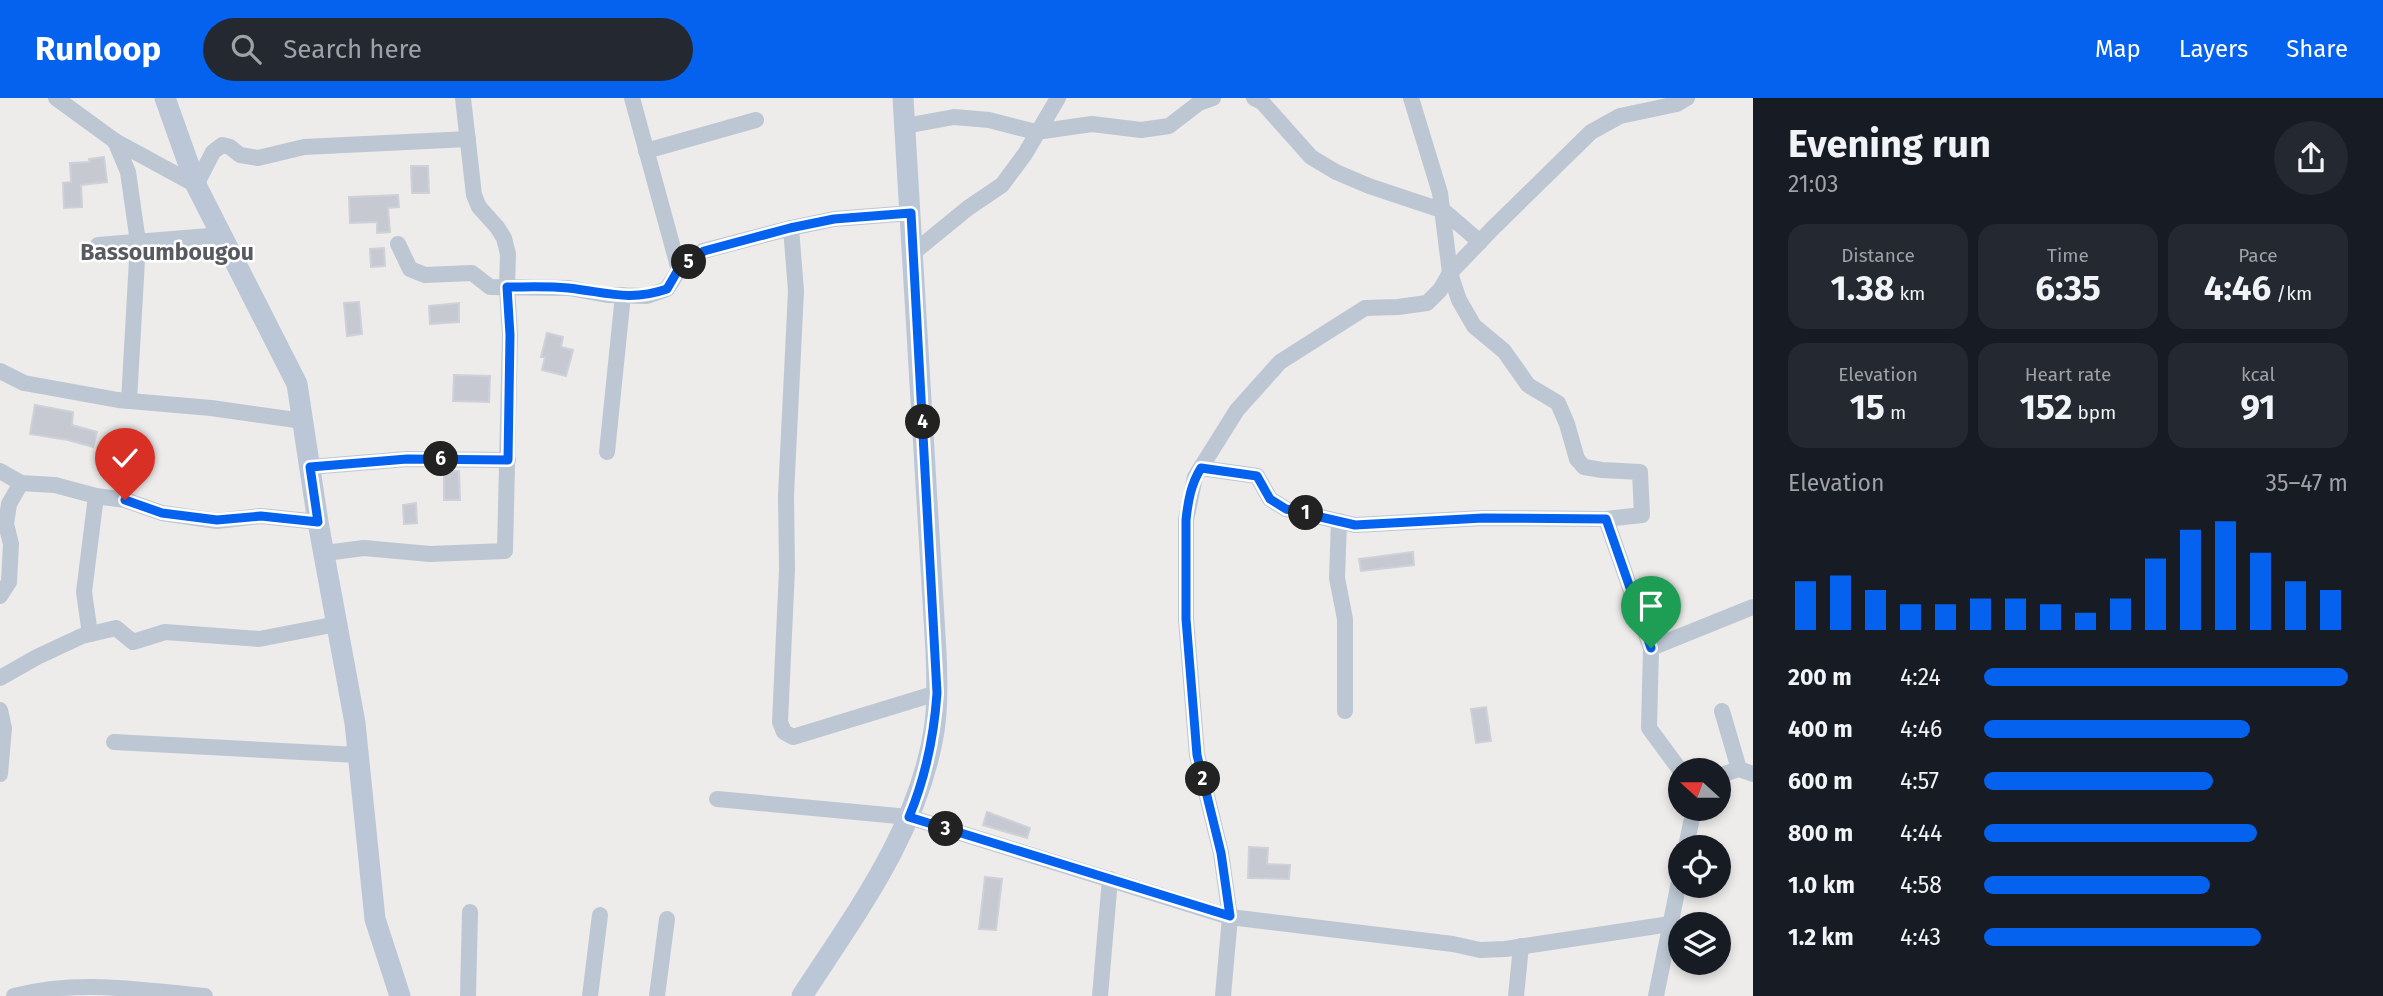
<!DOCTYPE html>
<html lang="en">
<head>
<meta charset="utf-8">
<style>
  :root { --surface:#171b24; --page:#242831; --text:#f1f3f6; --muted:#9ea1a6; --accent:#0562ee }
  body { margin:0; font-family:"Fira Sans",sans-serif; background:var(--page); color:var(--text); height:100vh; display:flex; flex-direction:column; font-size:26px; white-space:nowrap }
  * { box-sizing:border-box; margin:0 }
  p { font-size:23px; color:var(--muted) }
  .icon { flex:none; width:38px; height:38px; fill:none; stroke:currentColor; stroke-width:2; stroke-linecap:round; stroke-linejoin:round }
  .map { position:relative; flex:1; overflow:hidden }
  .drawer { display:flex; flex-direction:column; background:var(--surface); width:630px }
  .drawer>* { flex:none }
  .needle { width:46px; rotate:291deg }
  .controls { position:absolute; left:1668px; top:660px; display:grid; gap:14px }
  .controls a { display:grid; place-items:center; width:63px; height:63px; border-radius:50%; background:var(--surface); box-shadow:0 4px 10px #0003; font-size:35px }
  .pin { position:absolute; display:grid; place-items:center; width:60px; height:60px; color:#fff; margin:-72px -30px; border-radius:50% 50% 50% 0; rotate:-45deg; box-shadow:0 0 7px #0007 }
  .pin .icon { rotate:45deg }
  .km { position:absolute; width:35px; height:35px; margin:-18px; border-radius:50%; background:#222; color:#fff; font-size:19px; line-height:35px; text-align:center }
  .round { display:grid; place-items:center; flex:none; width:74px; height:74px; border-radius:37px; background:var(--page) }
  .summary { display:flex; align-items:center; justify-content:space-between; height:119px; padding:0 35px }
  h1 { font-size:38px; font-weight:700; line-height:52px }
  .stats { display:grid; grid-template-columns:repeat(3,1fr); gap:10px; height:119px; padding:7px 35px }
  .stats div { display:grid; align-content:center; border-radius:18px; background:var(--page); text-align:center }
  .stats b { font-size:35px; font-weight:700 }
  .stats small { font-size:19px; font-weight:400 }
  .stats p { font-size:19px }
  .chart { height:196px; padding:14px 35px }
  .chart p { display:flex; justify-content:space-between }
  .chart svg { width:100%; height:126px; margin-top:7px; stroke:var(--accent); stroke-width:6 }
  ul { padding:0 35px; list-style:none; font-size:23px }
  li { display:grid; grid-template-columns:112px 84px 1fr; align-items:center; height:52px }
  li i { height:18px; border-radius:9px; background:var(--accent) }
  header { display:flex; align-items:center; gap:42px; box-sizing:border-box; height:98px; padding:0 35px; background:var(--accent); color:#fff }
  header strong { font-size:33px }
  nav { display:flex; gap:38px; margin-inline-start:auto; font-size:24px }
  .search { width:490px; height:63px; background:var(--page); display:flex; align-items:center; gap:18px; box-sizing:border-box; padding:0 24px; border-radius:38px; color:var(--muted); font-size:26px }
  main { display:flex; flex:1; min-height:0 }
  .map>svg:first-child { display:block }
</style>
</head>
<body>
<header>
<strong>Runloop</strong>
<div class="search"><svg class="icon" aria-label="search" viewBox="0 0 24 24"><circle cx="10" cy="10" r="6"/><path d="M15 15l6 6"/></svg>Search here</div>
<nav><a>Map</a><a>Layers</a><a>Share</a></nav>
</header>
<main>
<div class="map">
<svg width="1753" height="898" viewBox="0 0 1753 898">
  <rect width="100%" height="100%" fill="#eeebeb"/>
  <!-- building -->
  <g fill="#c6c9d2" stroke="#ced1d8" stroke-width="2">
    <polygon points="104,59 107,84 81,87 82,109 64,110 63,85 71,84 70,65 90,64 89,61"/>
    <polygon points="411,68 428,68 429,95 412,95"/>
    <polygon points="398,97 399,109 388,110 390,134 377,135 377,124 350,125 349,99"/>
    <polygon points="384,150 385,168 371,169 370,151"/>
    <polygon points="359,204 362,236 347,238 344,205"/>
    <polygon points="459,205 459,224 430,226 429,208"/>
    <polygon points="547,235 563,239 561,249 573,252 566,278 542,272 545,259 541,259"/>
    <polygon points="454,277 490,278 489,304 453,303"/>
    <polygon points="35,307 73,314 72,327 97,334 93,349 68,342 30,336"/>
    <polygon points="444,373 459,373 460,402 444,402"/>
    <polygon points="416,405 417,425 404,426 403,407"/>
    <polygon points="1413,454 1414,467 1361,473 1359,461"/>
    <polygon points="1486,609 1491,643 1476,645 1471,611"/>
    <polygon points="987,714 1030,730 1027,740 983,727"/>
    <polygon points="1249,749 1268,750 1267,766 1290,767 1289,781 1248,780"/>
    <polygon points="985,779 1002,781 996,832 979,831"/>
  </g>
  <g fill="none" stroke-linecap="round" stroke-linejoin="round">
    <!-- street -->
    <g stroke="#bcc7d3" stroke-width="16">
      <polyline points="56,0 115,43 196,87 213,54 222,47 230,49 240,57 258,60 304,49 468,41"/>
      <polyline points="632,0 679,172"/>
      <polyline points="1254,0 1262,4 1311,59 1336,74 1369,88 1444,113 1480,144"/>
      <polyline points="905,28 954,19 989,22 1036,34 1092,26 1141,32 1169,28 1199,5 1213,0"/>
      <polyline points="115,43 128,74 138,144 129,303"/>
      <polyline points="646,53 756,22"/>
      <polyline points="791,130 796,193 786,397 787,471 780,624 784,634 793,639 937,595"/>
      <polyline points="398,146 410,171 425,177 472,175 490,189 569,190 607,197 647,198 667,191 679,172 703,153 791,130 834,121 911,115"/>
      <polyline points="98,147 222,137"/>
      <polyline points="913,155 968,110 1002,87 1025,56 1058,0"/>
      <polyline points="0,273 24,285 118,302 211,310 303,323"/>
      <polyline points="607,354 623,197"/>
      <polyline points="310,369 407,361 508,362"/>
      <polyline points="1201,370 1257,378 1270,401 1286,411 1355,427 1483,420 1606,421 1642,417 1640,374 1602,372 1584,369 1577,361 1567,326 1558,305 1528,287 1504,253 1474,228 1459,202 1450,175 1440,95 1411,0"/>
      <polyline points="0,373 21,385 55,387 96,398 125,402 162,415 217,423 261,418 318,424"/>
      <polyline points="1606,421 1651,550 1649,630 1680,672"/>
      <polyline points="1339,423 1337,480 1345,521 1345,613"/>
      <polyline points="325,455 364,450 430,456 505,453 510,237 507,189 508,156 504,140 497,129 479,109 474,97 463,0"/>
      <polyline points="0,498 9,484 11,446 6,426 9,406 21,385"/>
      <polyline points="90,536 84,494 96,398"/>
      <polyline points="1651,550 1753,509"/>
      <polyline points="0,580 37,559 82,538 116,530 133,544 165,534 259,541 337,526"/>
      <polyline points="0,612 4,630 0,676"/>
      <polyline points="1722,613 1739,671"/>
      <polyline points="114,644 358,657"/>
      <polyline points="1718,678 1739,671 1753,676"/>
      <polyline points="717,701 909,719 1230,819 1453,846 1480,852 1505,851 1670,826"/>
      <polyline points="1686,749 1694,710"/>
      <path d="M14,898c65,-17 125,-6 191,0"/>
      <polyline points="468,898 470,814"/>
      <polyline points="590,898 600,817"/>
      <polyline points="657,898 667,821"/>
      <polyline points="1100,898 1110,781"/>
      <polyline points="1223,898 1230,819 1221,755 1197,657 1186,521 1186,422 1195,379 1237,312 1280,264 1365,210 1398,209 1427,205 1440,192 1450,175 1492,131 1591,34 1620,18 1677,6 1687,0"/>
      <polyline points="1516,898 1521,848"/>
      <polyline points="1656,898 1680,779"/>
    </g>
    <!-- secondary -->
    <g stroke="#bbc7d7" stroke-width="21">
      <polyline points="165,0 196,87 297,286 318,424 355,625 375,821 400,898"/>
      <path d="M802,898c54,-83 116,-165 132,-265 4,-26 3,-53 2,-79l-33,-554"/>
    </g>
  </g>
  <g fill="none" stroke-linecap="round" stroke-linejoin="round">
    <!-- route casing -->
    <g stroke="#fff" stroke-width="14">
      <path id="route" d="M125,402l37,13 55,7 44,-4 57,6 -8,-55 97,-8 101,1 2,-125 -3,-48c20,0 41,-1 61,1 38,4 61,14 99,1l11,-19 26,-19 86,-23 44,-9 77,-6 26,480c-3,44 -11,83 -28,124l321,99 -9,-63 -24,-98 -11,-136v-99c2,-19 5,-36 15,-52l56,8 13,23 16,10 69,16 128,-7 123,1 45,129"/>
    </g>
    <!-- route -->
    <use href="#route" stroke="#0562ee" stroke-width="9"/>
  </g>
  <g text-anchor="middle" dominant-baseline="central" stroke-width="5" stroke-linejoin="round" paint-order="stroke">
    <!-- quarter labels -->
    <g font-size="23" font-weight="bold" fill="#575b61" stroke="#fff">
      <text x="167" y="154">Bassoumbougou</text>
    </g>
  </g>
</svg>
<div class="controls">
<a><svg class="needle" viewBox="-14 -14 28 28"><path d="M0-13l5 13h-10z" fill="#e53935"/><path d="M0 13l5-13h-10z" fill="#9ea1a6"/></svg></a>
<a><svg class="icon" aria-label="locate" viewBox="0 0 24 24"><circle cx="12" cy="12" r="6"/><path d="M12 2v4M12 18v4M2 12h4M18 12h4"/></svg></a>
<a><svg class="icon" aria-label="layers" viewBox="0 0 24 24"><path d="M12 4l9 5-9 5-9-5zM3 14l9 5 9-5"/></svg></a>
</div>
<div class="pin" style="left:1651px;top:550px;background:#1e9e55"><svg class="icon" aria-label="arrive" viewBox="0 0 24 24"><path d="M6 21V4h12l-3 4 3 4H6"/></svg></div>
<div class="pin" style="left:125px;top:402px;background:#d93025"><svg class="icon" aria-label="check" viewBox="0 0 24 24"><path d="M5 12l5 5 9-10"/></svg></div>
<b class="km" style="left:1306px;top:415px">1</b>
<b class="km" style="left:1203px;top:681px">2</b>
<b class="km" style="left:946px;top:731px">3</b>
<b class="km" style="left:923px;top:324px">4</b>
<b class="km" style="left:689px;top:164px">5</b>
<b class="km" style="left:441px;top:361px">6</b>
</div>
<section class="drawer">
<div class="summary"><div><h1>Evening run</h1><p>21:03</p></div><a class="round"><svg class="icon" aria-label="share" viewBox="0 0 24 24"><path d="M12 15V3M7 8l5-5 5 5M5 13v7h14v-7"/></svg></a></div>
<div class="stats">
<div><p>Distance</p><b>1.38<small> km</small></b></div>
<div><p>Time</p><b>6:35</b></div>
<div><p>Pace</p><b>4:46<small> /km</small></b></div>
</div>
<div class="stats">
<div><p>Elevation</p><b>15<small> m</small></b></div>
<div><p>Heart rate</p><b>152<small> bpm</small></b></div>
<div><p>kcal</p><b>91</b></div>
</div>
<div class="chart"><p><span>Elevation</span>35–47 m</p>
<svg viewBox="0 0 160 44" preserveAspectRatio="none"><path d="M5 44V27M15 44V25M25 44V30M35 44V35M45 44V35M55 44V33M65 44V33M75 44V35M85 44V38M95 44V33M105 44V19M115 44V9M125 44V6M135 44V17M145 44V27M155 44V30"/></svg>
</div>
<ul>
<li><b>200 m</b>4:24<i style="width:100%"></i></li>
<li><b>400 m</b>4:46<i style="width:73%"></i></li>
<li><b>600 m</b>4:57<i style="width:63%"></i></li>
<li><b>800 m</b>4:44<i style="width:75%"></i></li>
<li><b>1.0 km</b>4:58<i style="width:62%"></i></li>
<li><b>1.2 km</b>4:43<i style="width:76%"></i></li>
</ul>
</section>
</main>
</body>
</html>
